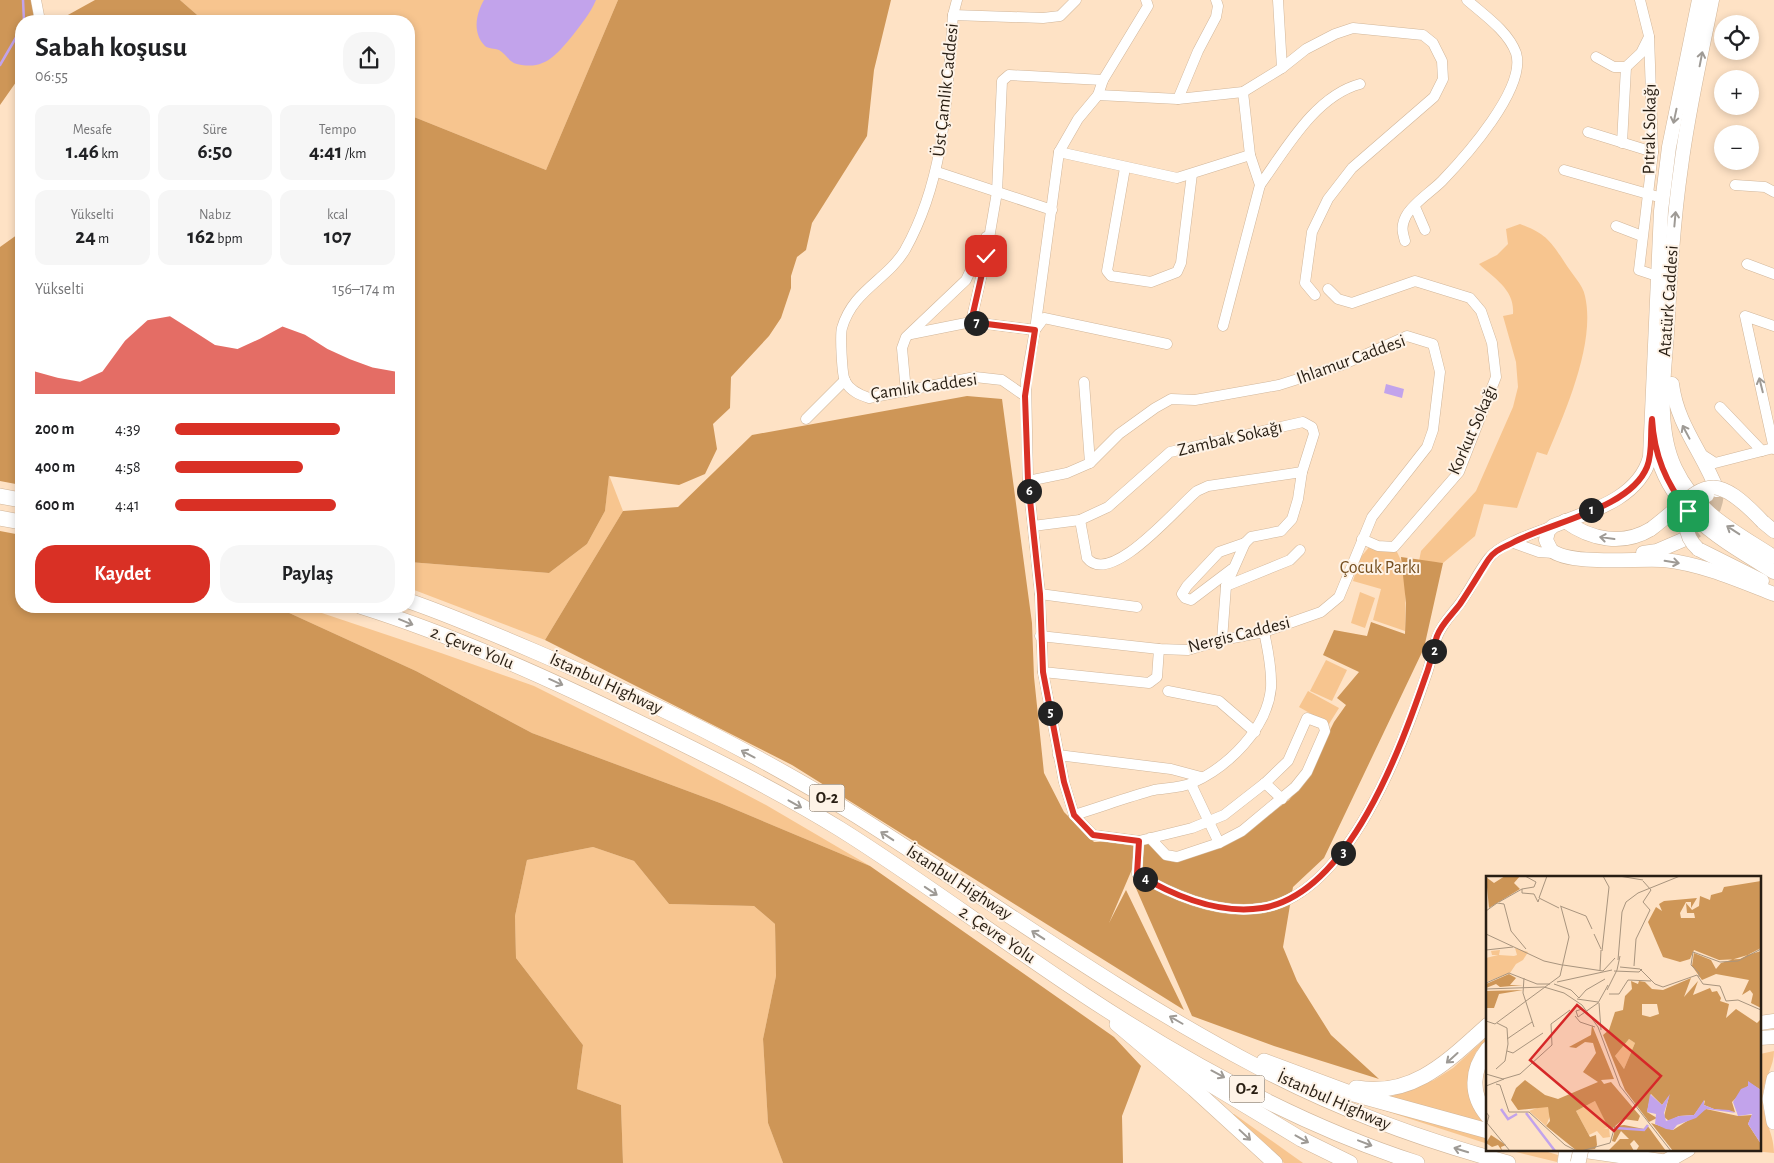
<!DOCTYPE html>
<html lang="tr">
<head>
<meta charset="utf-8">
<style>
  :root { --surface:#fff; --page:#f6f6f6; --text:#202124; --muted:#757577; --accent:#d93025 }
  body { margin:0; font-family:"Alegreya Sans",sans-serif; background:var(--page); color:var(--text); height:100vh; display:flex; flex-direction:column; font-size:19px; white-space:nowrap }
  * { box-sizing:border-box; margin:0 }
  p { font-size:16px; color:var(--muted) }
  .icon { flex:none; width:28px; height:28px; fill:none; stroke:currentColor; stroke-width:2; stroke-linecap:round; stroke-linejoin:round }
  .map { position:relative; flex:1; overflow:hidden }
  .sheet { position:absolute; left:15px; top:15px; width:400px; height:598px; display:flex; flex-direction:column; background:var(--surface); border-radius:20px; box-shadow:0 2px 8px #0003 }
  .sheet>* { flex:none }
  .fabs { position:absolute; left:1714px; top:15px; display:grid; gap:10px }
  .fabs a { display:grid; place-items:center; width:45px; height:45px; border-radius:50%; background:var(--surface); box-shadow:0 2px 8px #0003; font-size:25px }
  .pin { position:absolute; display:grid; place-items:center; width:42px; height:42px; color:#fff; margin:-21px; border-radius:10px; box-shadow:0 2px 8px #0006 }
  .km { position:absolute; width:25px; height:25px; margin:-12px; border-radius:50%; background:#222; color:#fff; font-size:14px; line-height:25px; text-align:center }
  .round { display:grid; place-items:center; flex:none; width:52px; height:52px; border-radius:20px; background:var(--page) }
  .head { display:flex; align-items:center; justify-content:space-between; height:85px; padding:0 20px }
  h1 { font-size:28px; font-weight:700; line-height:38px }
  .metrics { display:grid; grid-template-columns:repeat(3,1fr); gap:8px; height:85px; padding:5px 20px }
  .metrics div { display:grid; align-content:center; border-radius:12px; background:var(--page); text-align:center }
  .metrics b { font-size:21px; font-weight:700 }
  .metrics small { font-size:14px; font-weight:400 }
  .metrics p { font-size:14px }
  .chart { height:140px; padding:10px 20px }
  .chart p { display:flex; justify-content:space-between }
  .chart svg { width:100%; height:90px; margin-top:5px; fill:var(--accent); opacity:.7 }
  .button { display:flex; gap:10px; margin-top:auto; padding:10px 20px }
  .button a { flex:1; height:58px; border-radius:20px; background:var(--accent); color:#fff; font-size:20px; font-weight:700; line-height:58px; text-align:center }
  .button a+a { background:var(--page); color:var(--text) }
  ul { padding:0 20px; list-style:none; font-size:16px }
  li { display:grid; grid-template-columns:80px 60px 1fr; align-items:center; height:38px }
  li i { height:12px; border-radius:6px; background:var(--accent) }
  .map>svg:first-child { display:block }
</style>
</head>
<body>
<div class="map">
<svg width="1774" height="1163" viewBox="0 0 1774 1163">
  <rect width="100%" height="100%" fill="#fee2c5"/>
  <!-- green -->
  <g fill="#f7c58f">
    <polygon points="180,0 618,0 546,170 409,115 409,21 204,21"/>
    <path d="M1520,224c25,9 31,17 45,39 6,10 18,22 20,33 11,47 -20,116 -38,159l-10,-3 -20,56 -33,-4 -9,32 -32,27 -24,-2 2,-10 55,-60 37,-84 5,-20 -2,-25 -13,-46 10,-2c2,-24 -18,-35 -34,-50l18,-9 11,-11 -2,-15z"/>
    <polygon points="609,475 623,511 545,640 409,588 409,562 549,573 587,544 605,511"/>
    <path d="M1370,546l25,3c14,19 10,59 10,82l-32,-11 8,-31 -28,-8 7,-23z"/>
    <polygon points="1360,592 1375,598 1365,628 1351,623"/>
    <polygon points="274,606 301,606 441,653 534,686 660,749 766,805 870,866 720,803 532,733 416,671"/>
    <polygon points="1326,660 1347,670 1332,701 1310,691"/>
    <polygon points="1308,691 1339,708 1329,724 1299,707"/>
    <polygon points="593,847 634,861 669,904 754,906 775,924 776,976 763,1039 768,1123 783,1163 623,1163 621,1105 577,1089 583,1045 516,958 515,916 527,860"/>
    <path d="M1488,1036c-2,6 -8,10 -12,16 -14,26 -8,48 8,71l-94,-26 44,-17 19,-12z"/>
    <path d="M1774,1051c0,15 -9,26 -11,41 -3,25 11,38 11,61l-41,-4h27v-95z"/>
    <polygon points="1364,1104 1488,1135 1488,1144"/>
    <polygon points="1231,1114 1234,1114 1303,1163 1284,1163"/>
    <polygon points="1504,1149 1538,1149 1558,1155 1557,1162"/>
  </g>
  <!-- forest -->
  <g fill="#ce9657">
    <polygon points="0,0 32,0 39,21 21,21 21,75 0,105"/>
    <polygon points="95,0 180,0 204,21 57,21"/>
    <polygon points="618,0 891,0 874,70 867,136 812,223 806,250 797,257 791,276 791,288 781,318 769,336 731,377 730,408 713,424 717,449 705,474 679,485 609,476 605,511 587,544 549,573 409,562 409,115 546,170"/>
    <polygon points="21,232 21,485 0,481 0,247"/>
    <polygon points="967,396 1002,399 1032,623 1034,677 1044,773 1064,812 1094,842 1143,842 1149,839 1165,856 1246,831 1289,800 1306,779 1334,722 1346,705 1337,698 1359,672 1323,655 1334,630 1367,636 1371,622 1405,634 1406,603 1401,557 1443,563 1424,648 1324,858 1293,887 1283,947 1297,981 1331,1035 1379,1079 1274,1046 1192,1016 1135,886 1142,846 1109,923 1126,890 1184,1010 792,765 545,640 623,511 678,507 752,435"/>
    <polygon points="0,531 21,535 21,606 274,606 416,671 532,733 720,803 870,866 1114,1037 1141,1066 1122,1116 1123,1163 783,1163 768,1123 763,1039 776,976 775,924 754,906 669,904 634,861 593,847 527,860 515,916 516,958 583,1045 577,1089 621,1105 623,1163 0,1163"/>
  </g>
  <!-- water -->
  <g fill="#c2a3eb">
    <path d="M484,0h112c-6,14 -14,23 -23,35 -16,19 -28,36 -56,29 -8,-2 -11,-10 -18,-14 -4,-2 -11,-1 -14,-4 -13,-13 -9,-32 -1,-46z"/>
    <polygon points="1386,384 1404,389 1402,398 1384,393"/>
  </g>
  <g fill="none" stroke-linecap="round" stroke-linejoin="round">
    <!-- stream -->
    <g stroke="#c2a3eb" stroke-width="2.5">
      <polyline points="23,0 24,21"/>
      <polyline points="0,65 21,29"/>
    </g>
    <!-- major-tunnel -->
    <path stroke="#d3bba1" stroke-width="14" stroke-dasharray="14 7" stroke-linecap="butt" d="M1685,539c18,-11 32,-26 32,-49"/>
    <!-- minor casing -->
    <g stroke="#d1b69a" stroke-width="11">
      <g id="minor">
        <polyline points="36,0 40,21"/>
        <path d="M957,0l-4,15c-6,80 -7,162 -48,235 -18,30 -52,40 -63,78 -2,7 0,47 3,53 5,10 15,14 24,17l106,-21 27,3 23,16"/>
        <polyline points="1146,0 1148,6 1103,80 1098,95 1078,119 1059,152 1035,330 1026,380 1028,481 1040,594 1043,672 1064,782 1074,815 1093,835 1139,841 1192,828 1224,815 1265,783 1288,761 1307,718 1323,724 1325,731 1307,772 1295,787 1242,831 1219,843 1177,857 1166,855 1150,838"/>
        <polyline points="1278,0 1282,68"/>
        <polyline points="1640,0 1649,36 1653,152 1639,270 1657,276"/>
        <polyline points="953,15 1043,18 1060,16 1076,0"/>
        <polyline points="1596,57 1614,67 1626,67 1641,53 1649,37"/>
        <polyline points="1098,95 1178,99 1243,92 1282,68 1306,49 1335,34 1353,28 1423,35 1433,43 1442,61 1443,79 1434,97 1352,168 1328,199 1312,232 1305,283 1315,295"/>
        <polyline points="1178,99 1198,51 1216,17 1218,6 1216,0"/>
        <polyline points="1588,132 1653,152"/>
        <polyline points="1622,143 1626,67"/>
        <polyline points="1059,152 1177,178 1250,155"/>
        <polyline points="1125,168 1107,271 1111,276 1151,282 1177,272 1181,263 1192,174"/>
        <polyline points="1564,170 1662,198"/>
        <polyline points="937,172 1052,210"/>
        <path d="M1260,185c26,-36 55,-89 100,-101"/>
        <polyline points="1735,185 1765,187 1774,192"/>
        <polyline points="1415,207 1425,230"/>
        <polyline points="1616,226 1642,236"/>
        <path d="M1405,241c-3,-10 -4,-15 1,-25 7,-13 25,-24 36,-35 23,-24 85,-93 74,-128 -8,-22 -32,-38 -49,-53"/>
        <polyline points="1747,264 1774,274"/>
        <polyline points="1328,289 1338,299 1352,303 1415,281 1470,298 1481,311 1492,343 1496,377 1459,472 1394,547 1378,546 1362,539"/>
        <polyline points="971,322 986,256 997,192 1002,81 1009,75 1103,80"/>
        <polyline points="1223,326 1260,185 1250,155 1243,92"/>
        <polyline points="1774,326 1745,316 1774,449"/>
        <polyline points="911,334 971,322 1035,330 1044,318 1167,344"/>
        <polyline points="1084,382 1090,463"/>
        <polyline points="906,392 902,348 906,337 966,280 986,237"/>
        <polyline points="1720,407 1762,451"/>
        <polyline points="806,419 845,380"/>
        <polyline points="1701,454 1715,463 1773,448"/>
        <polyline points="1028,481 1067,473 1090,463 1119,434 1155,408 1171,399 1195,400 1279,385 1342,365 1407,336 1433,344 1440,372 1433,430 1427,447 1372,517 1339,597 1321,612 1264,632 1222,640 1188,650 1159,649 1040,636"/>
        <path d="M1080,520l7,38c24,30 92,-53 110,-67l11,-5 94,-14"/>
        <polyline points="1033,526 1080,520 1108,507 1170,452 1303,422 1312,427 1314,434 1302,472 1298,499 1292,519 1281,531 1251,537 1245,543 1226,586 1222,640"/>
        <polyline points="1514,543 1539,552 1554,553"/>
        <polyline points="1232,569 1191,600 1185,598 1182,594 1187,586 1219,552 1245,543"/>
        <polyline points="1226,586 1290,560 1300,550"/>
        <polyline points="1040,594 1137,607"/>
        <polyline points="1043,672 1149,683 1157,677 1159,649"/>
        <polyline points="1168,691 1219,701 1255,732"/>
        <polyline points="1058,755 1171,769 1201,777"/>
        <polyline points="1265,783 1282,799"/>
        <polyline points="1191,784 1219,843"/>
        <path d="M1074,815c27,-8 53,-18 80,-25 12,-2 27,-2 38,-7 36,-16 75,-54 79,-95 1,-19 -3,-38 -7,-56"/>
        <path d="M1139,841l-2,33c37,22 81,41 125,34 86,-13 141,-163 165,-235 4,-12 6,-25 10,-36 5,-13 13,-21 21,-31 12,-15 19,-33 31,-48 12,-15 46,-25 64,-32"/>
      </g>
    </g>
    <!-- major casing -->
    <g stroke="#d1b69a" stroke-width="15">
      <g id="major">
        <path d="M1699,0l-30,147 -8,64 -11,246c-11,42 -61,55 -97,69l-5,5 -2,9 5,10c19,16 87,8 113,10 38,4 74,20 110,34"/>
        <path d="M1712,0c-11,56 -24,111 -31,167 -8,55 -11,111 -14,166 -3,42 -11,95 8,135 21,45 59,63 99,89"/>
        <path d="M1672,384c5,41 31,69 45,106"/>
        <path d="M1654,442c13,69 65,96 120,130"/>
        <path d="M1565,521c26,19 58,25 86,8"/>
        <polyline points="1763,522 1774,531"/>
        <polyline points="1698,549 1762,581"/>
        <polyline points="1643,553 1657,551 1685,539"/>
        <polyline points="1760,1023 1774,1021"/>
        <polyline points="1760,1038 1774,1037"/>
      </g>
    </g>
    <!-- highway casing -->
    <g stroke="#d1b69a" stroke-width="16">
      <g id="highway">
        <polyline points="0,496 21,500"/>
        <polyline points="0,518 21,522"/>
        <path d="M409,601c43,15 85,33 127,51 110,47 219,100 321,164 133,84 261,178 401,251 80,42 163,73 250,96"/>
        <path d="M360,606c95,30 188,72 278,116 68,33 137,67 202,107 83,52 162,112 244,166 103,68 215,130 333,168"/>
        <polyline points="1117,1024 1194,1089 1275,1163"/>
        <path d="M1488,1049c-17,21 -18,46 0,67"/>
        <polyline points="1160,1054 1301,1139 1350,1163"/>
        <polyline points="1264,1061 1350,1093 1488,1131"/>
        <polyline points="1774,1079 1770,1099 1774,1122"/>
        <path d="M1356,1088c57,10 93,-28 132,-63"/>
        <polyline points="1575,1149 1671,1163"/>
        <polyline points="1665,1162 1688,1149"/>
        <polyline points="1565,1163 1567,1149"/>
      </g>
    </g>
    <!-- minor -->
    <use href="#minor" stroke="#fff" stroke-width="10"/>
    <!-- major -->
    <use href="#major" stroke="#fff" stroke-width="14"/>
    <!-- highway -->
    <use href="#highway" stroke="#fff" stroke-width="15"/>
    <!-- major-bridge casing -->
    <g stroke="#d1b69a" stroke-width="15" stroke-linecap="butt">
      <g id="major-bridge">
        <path d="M1651,529c53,-40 56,-66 112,-7"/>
        <path d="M1698,549c-19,-18 -13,-43 9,-54"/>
      </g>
    </g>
    <!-- highway-bridge casing -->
    <g stroke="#d1b69a" stroke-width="16" stroke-linecap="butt">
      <polyline id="highway-bridge" points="1578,1163 1581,1149"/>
    </g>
    <!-- major-bridge -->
    <use href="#major-bridge" stroke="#fff" stroke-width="14"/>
    <!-- highway-bridge -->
    <use href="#highway-bridge" stroke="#fff" stroke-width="15"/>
  </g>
  <!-- one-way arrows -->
  <defs><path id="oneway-shaft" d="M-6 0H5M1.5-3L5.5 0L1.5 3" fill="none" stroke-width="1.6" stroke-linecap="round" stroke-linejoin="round" transform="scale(1.25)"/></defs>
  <g stroke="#9e9a95">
    <use href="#oneway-shaft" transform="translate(1701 59) rotate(-79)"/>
    <use href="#oneway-shaft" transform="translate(1675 116) rotate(102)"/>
    <use href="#oneway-shaft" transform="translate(1675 219) rotate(-85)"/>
    <use href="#oneway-shaft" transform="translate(1761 385) rotate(-104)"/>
    <use href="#oneway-shaft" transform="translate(1686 432) rotate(-118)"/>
    <use href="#oneway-shaft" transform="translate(1733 530) rotate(-147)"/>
    <use href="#oneway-shaft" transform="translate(1607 538) rotate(-172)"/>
    <use href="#oneway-shaft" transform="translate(1672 562) rotate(9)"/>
    <use href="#oneway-shaft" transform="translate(406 622) rotate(22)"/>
    <use href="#oneway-shaft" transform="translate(556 682) rotate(24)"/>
    <use href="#oneway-shaft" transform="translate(748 754) rotate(-152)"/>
    <use href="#oneway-shaft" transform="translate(795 804) rotate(29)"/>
    <use href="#oneway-shaft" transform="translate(887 836) rotate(-147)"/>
    <use href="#oneway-shaft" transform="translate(931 891) rotate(34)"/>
    <use href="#oneway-shaft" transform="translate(1038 935) rotate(-147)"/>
    <use href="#oneway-shaft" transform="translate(1176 1020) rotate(-150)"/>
    <use href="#oneway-shaft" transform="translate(1452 1058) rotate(138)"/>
    <use href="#oneway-shaft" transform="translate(1218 1074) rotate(28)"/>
    <use href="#oneway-shaft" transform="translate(1245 1135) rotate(43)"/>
    <use href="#oneway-shaft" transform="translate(1302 1139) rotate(29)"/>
    <use href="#oneway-shaft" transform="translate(1365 1143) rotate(21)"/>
    <use href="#oneway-shaft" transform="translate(1461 1150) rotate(-163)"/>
  </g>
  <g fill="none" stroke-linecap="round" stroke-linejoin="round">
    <!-- route casing -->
    <g stroke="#fff" stroke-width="10">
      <path id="route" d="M986,256l-15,66 64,8 -10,66 3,85 12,113 3,78 21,110 10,33 19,20 46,6 -2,33c37,22 81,41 125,34 87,-14 139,-161 164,-233 5,-13 7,-26 11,-39 5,-13 15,-21 23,-32 10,-15 19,-30 28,-44 6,-10 17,-13 26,-18 37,-20 116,-33 133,-75 6,-15 3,-33 5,-48 2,36 14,64 36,92"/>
    </g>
    <!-- route -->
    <use href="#route" stroke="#d93025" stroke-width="6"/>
  </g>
  <g text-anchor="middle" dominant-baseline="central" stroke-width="4" stroke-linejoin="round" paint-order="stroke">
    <!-- shield labels -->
    <g fill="#fef3e7" stroke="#685e53" stroke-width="1">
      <rect x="809.5" y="784.5" width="35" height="27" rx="4"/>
      <rect x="1229.5" y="1075.5" width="35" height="27" rx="4"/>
    </g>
    <g font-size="16" font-weight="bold" fill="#281e13">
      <text x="827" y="798">O-2</text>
      <text x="1247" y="1089">O-2</text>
    </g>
    <!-- street labels -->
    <g font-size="18" fill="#281e13" stroke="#fef3e7">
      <text transform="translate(946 90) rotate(-84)">Üst Çamlik Caddesi</text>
      <text transform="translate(1650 129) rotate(-89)">Pıtrak Sokağı</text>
      <text transform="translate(1669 301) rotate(-86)">Atatürk Caddesi</text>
      <text transform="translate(1351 360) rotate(-20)">Ihlamur Caddesi</text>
      <text transform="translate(924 387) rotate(-8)">Çamlik Caddesi</text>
      <text transform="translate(1473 430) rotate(-66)">Korkut Sokağı</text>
      <text transform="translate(1230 439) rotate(-13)">Zambak Sokağı</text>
      <text transform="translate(1239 635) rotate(-14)">Nergis Caddesi</text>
      <text transform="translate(472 648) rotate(22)">2. Çevre Yolu</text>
      <text transform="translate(606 684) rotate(25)">İstanbul Highway</text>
      <text transform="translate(959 883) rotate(33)">İstanbul Highway</text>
      <text transform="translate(997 935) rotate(34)">2. Çevre Yolu</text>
      <text transform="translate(1334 1101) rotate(24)">İstanbul Highway</text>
    </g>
    <!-- park labels -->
    <g font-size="18" fill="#744e1f" stroke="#fef3e7">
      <text x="1380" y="568">Çocuk Parkı</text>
    </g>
  </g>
  <!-- overview -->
  <g transform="translate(1486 876)">
    <rect width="275" height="275" fill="#fee2c5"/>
    <path d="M29,72l13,4 -5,8 -7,4 -6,9 -24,9v-24l12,-3h-6l-1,-4 9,-1 -1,5 15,1 3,-1zM143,163l6,4 -11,26 -9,-13zM109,225l10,19 3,7 -4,2 5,-1 1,9 -7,1 -6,-7 -8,4 -13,-24zM59,229l3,2 2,9 -4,10 -17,-15z" fill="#f7c58f"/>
    <path d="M19,0h15l-6,7 6,6 -31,19 -3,-31 8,6zM275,5v67l-21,11 -21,1 -25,-10 -4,9 -10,3 -17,-5 -15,-35 8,-15 6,4 -3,-7 5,-3 33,-3 -6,10v-6h-5l-6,11 1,5h14l-1,-5h-7l-1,-10 6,7 7,-4 1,-10 10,4 1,-5 11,-3 2,-5zM275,75v57l-10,-5 2,-9 -3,-4 -8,5 7,-15 -33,-6 -14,6 -10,-14 2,-13 17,7 5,9 5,-6zM23,98l7,4 -6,7h13l-23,2 -4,-3 -10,4v-4zM205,102l-7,19 14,-16 -5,14 17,-7 2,4 5,-1 4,7 -1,3 9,3 -3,14 10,-9 21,14 4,-4v71l-13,-8v4l-16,16 3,10 -21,-3 -10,-4 1,-5 -11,15 -15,1 -10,5 -5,-4 5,-21 -7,9 -11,-11 -4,18 10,6 -8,4 -24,-32 -22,-55 6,-5 6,-18 8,-2 2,-14 7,-7 -1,-8 7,3 1,-3 6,1 7,7 11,1zM156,128h15l2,10 -9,3 -8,-2zM143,163l6,4 -11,26 -9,-13zM37,114l-24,4 -5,14h-8v-17zM106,149l22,54 -13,1 3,4 7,-2 29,34 -2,5 -15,-2 -10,9 -5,-1 -13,-26 -19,10 14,26 6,-2 1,10 -2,4 -18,2 -31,-25 4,-5 -2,-14 -30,3 -7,-10 5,-12 9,-8 20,15 13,4 40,-17 -15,-10 13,-19 -3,-10 -8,-1 -9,6 -7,-1 22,-12zM220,233l32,7 14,-1 -4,9 13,20v7h-88l-22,-28 22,7zM138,249l20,4 3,-4 19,26h-30l3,-5 -5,-6 -4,4 4,7h-26l12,-12h9l-8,-8 -6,11 -3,-1 4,-15zM5,259l15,10 -5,2 1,4 -4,-6 -6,2 -6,-4z" fill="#ce9657" fill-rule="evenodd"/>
    <path d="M262,205l13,9v54l-13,-20 4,-10 -14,2 -5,-14 8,-13 7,-3zM164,218l12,11 8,-11 -6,19 2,8 13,-5 15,-1 10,-15v5l10,4 15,1 7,3 -30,-4 -10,9 -19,7 -4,5 -7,-1 -11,-5 1,-10 -9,-2z" fill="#c2a3eb"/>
    <path fill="none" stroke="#c2a3eb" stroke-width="2.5" d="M15,233l7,10 9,-5M40,237l29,38M130,252l28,2 4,-5"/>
    <path fill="none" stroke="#a8947e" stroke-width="1" d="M61,0l-8,22 20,10M133,0l24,4M36,13l12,-2 2,-5 -11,-6M13,26l23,-13v4l12,1 4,8 1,-3M74,30l26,10 6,13M0,35l11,-8 7,1 7,27 15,18M0,58l58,27 18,4M108,58l7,15M0,74l27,-3M116,75l7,-64 -6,-11M132,84l4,-48 4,-10 12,-9 42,-17M77,89l40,6 12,-13M148,90l2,-27 14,-29 -7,-8 8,-12 -8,-9M134,91l20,2 15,15 8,3 34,-12 6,9 17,2 6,15 12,-1 23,10M114,94l1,-20M128,95l25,1 3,-3M213,101v-4l-8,-8 2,-13 27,10 18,-1 23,-12M38,102l-1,15 11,34M71,106l55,-12M0,107l23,-10 28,11h13M68,108l17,6 8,8 7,-8 19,-11M0,113l58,-2 20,6 18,12 16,22 22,59 51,65M121,114l10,-20 3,-14M123,118h10l9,-14 23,1M91,123l21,3M40,125l34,-25 9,-39 -8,-30M113,127l2,27M96,133l-6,2 2,6 20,-14 10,-18M89,140l5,6 15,5M0,145l9,3 31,-23M21,163l25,-17M21,175l6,2 30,-20M10,193l9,-8 3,-17 -1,-16 -10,-5M0,198l17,5 17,-5 32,-29 -1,-21 19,-14M10,208l4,1 9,27h20l36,33 12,6M0,210l18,-7M0,236l3,4 -2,7 23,28M95,275l29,-8 5,-17"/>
    <path fill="#d62828" fill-opacity="0.15" stroke="#d62828" stroke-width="2.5" d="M91,129l84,71 -47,55 -84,-71z"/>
    <rect width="275" height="275" fill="none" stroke="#281e13" stroke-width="2.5"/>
  </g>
</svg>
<div class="fabs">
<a><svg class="icon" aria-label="locate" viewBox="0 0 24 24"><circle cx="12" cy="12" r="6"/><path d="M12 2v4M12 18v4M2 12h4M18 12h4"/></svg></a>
<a>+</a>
<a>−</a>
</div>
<div class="pin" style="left:1688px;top:511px;background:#1e9e55"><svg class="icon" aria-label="arrive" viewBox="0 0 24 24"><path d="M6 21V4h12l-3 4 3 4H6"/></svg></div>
<div class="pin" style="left:986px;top:256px;background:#d93025"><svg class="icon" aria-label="check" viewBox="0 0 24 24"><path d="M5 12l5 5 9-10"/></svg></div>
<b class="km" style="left:1591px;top:510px">1</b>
<b class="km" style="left:1434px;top:651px">2</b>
<b class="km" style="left:1343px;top:853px">3</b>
<b class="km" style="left:1145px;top:879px">4</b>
<b class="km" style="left:1050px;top:713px">5</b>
<b class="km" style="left:1029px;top:491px">6</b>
<b class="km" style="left:976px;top:323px">7</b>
<section class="sheet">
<div class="head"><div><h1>Sabah koşusu</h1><p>06:55</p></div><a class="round"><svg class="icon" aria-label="share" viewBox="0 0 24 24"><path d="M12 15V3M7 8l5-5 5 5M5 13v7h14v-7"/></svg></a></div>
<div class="metrics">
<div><p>Mesafe</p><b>1.46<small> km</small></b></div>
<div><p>Süre</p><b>6:50</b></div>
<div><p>Tempo</p><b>4:41<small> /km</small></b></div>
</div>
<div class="metrics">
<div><p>Yükselti</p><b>24<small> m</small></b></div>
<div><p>Nabız</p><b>162<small> bpm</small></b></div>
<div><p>kcal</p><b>107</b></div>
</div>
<div class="chart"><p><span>Yükselti</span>156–174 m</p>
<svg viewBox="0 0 160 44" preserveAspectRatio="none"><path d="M0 44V33L10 36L20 38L30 33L40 18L50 8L60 6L70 13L80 20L90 22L100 17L110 11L120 15L130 22L140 27L150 31L160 33V44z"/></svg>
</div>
<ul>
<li><b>200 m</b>4:39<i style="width:75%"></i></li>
<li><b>400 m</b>4:58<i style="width:58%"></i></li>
<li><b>600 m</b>4:41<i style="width:73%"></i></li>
</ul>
<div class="button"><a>Kaydet</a><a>Paylaş</a></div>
</section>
</div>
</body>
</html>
